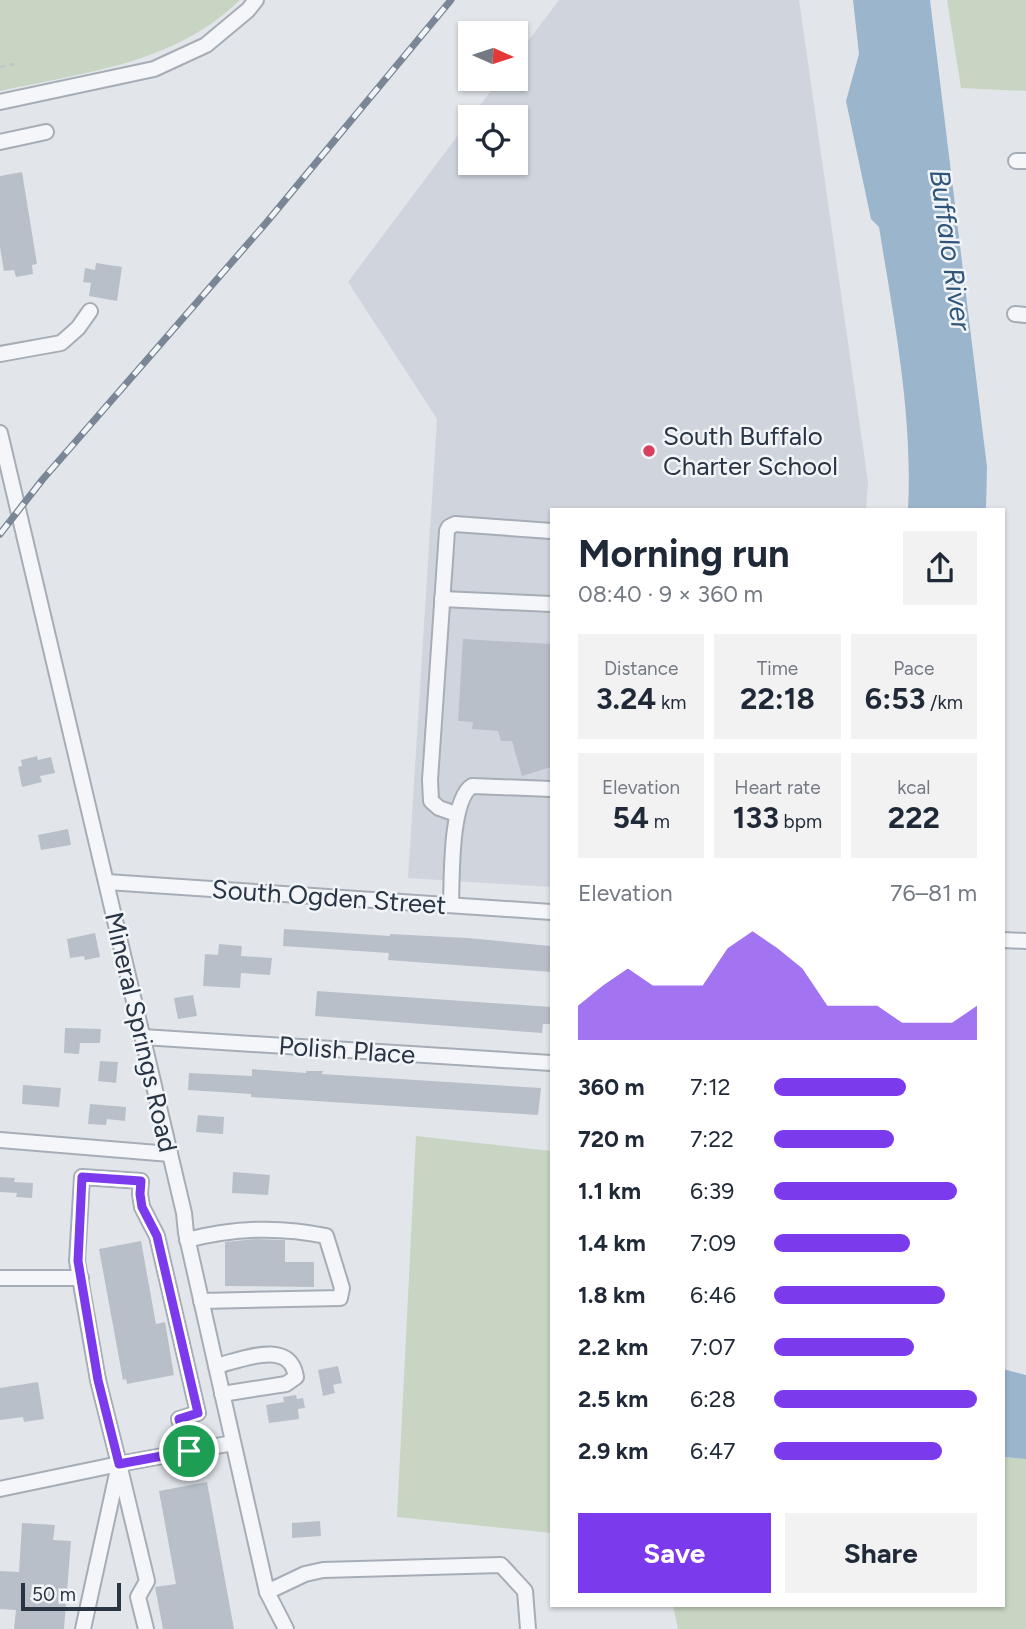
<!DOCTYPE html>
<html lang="en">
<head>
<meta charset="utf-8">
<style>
  :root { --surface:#fff; --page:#f2f2f3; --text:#1f2937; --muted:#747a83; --accent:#7c3aed }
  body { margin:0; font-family:Figtree,sans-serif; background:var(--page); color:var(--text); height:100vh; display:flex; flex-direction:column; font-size:26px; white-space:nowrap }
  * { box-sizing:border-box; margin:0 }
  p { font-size:23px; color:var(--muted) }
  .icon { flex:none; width:38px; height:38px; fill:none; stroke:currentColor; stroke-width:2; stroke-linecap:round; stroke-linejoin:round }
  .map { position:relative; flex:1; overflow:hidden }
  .panel { position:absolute; left:550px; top:508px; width:455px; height:1099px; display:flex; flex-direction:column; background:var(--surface); border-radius:0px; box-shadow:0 2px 5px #0004 }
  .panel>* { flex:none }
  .needle { width:46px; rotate:93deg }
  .controls { position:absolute; left:458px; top:21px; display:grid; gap:14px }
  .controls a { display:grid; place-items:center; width:70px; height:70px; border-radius:0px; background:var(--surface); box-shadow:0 2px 5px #0004; font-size:35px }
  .scale { position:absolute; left:21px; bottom:18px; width:100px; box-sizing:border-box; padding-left:7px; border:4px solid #293444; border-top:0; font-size:19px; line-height:24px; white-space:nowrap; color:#293444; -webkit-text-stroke:5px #f2f5f8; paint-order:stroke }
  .pin { position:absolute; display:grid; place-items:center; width:60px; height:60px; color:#fff; margin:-30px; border:4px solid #fff; border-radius:50%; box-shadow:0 2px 7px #0007 }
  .round { display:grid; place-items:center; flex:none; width:74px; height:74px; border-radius:0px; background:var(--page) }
  .headline { display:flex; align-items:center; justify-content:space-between; height:119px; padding:0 28px }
  h1 { font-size:38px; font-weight:700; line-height:52px }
  .metrics { display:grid; grid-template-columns:repeat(3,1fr); gap:10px; height:119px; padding:7px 28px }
  .metrics div { display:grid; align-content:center; border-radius:0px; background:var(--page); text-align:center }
  .metrics b { font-size:30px; font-weight:700 }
  .metrics small { font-size:19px; font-weight:400 }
  .metrics p { font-size:19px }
  .chart { height:196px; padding:14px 28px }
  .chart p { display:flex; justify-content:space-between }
  .chart svg { width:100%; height:126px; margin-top:7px; fill:var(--accent); opacity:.7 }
  .button { display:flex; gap:14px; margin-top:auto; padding:14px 28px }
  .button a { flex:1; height:80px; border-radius:0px; background:var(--accent); color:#fff; font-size:28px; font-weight:700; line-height:80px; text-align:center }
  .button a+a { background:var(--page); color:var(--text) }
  ul { padding:0 28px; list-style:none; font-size:23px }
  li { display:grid; grid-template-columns:112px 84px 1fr; align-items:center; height:52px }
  li i { height:18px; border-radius:9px; background:var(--accent) }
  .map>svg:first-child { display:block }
</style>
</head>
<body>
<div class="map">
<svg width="1026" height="1629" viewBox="0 0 1026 1629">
  <rect width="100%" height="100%" fill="#e2e6eb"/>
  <!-- built -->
  <polygon fill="#d0d5dd" points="559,0 799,0 868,482 866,509 551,509 551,887 408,878 437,419 348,282 471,118 471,163 516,163 516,117 471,117 500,79 516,79 516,57"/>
  <!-- green -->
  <g fill="#c8d5c2">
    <path d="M0,0h240c-66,64 -154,72 -240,91z"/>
    <polygon points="947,0 1026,0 1026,91 961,88"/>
    <polygon points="416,1136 551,1151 551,1533 397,1517"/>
    <polygon points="1003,1457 1026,1459 1026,1629 678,1629 673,1605 1003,1605"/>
  </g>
  <!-- water -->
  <g fill="#9bb5cd">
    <path d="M853,0h77l57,467 -1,42h-78c5,-94 -14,-189 -29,-282l-8,-8 -25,-118 13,-47z"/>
    <polygon points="1003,1369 1026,1375 1026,1459 1003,1457"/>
  </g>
  <!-- building -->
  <g fill="#b9bfc9">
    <polygon points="22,172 37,264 32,265 33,274 16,277 14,270 4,271 0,247 0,176"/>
    <polygon points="96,263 122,267 117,301 89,296 91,283 83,282 85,268 95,270"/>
    <polygon points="463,639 551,644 551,767 522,776 512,741 501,741 498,731 472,729 473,722 458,721"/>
    <polygon points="37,756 38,760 51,757 55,773 40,776 42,782 22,787 18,767 22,766 21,760"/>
    <polygon points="68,829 71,845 41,850 38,835"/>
    <polygon points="284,929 390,936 390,934 467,938 551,946 551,972 388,960 389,953 283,946"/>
    <polygon points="95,933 100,957 85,960 84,956 70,958 67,939"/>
    <polygon points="219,944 242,946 241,956 272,958 270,975 241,973 240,988 203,986 205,954 218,955"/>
    <polygon points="317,991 551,1007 551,1024 543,1024 542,1033 315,1016"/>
    <polygon points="193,995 197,1016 178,1019 174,998"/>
    <polygon points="65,1028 101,1029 100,1043 80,1043 79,1054 64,1053"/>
    <polygon points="100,1061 118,1062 116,1083 98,1081"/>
    <polygon points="252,1069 306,1073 306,1071 323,1071 322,1074 541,1088 538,1115 267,1098 251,1097 251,1094 188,1090 189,1073 252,1076"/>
    <polygon points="23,1085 61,1088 59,1107 22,1104"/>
    <polygon points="90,1104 126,1107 125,1121 107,1119 106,1125 88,1124"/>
    <polygon points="198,1115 224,1117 223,1134 196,1132"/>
    <polygon points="233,1172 270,1175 268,1195 232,1193"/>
    <polygon points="0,1177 15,1178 14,1182 33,1183 32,1198 16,1197 17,1193 0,1192"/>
    <polygon points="256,1239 285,1240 285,1262 314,1262 314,1287 225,1286 225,1242"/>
    <polygon points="141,1241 156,1324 165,1322 174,1375 127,1384 126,1379 123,1380 99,1249"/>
    <polygon points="338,1366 342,1383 333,1385 335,1393 323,1396 318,1370"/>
    <polygon points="38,1382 44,1419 24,1422 23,1417 0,1420 0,1388"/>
    <polygon points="296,1395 297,1399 303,1398 305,1408 298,1409 299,1419 269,1423 266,1405 284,1402 283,1397"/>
    <polygon points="207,1482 234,1629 163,1629 155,1587 176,1584 159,1491"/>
    <polygon points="320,1521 321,1536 292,1538 292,1523"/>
    <polygon points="22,1523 55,1525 53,1540 71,1541 64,1629 14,1629 16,1610 0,1609 0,1571 19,1572"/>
  </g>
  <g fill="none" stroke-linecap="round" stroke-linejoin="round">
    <!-- minor casing -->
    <g stroke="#a7adb6" stroke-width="18">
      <g id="minor">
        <polyline points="0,102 154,69 206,45 248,10 256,0"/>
        <polyline points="0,142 46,132"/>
        <polyline points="1016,161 1026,161"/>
        <polyline points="1015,314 1026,315"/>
        <polyline points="0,354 61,343 78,328 90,311"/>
        <polyline points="0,433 184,1213 186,1233 267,1592 286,1629"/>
        <polyline points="442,599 551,604"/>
        <polyline points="456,814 439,808 431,801 430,780 447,531 449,527 455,524 551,531"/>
        <polyline points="107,882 551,912"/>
        <path d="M451,905c1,-27 -1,-105 21,-119l79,3"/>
        <polyline points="1003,940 1026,941"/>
        <polyline points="143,1037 551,1063"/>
        <polyline points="0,1140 170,1154"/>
        <path d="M187,1240c46,-12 92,-14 139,-4l16,52 -2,10 -139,3"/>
        <polyline points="0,1278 81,1278"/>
        <path d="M216,1366c26,-6 74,-28 80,11l-10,7 -64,10"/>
        <polyline points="189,1451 179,1419 198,1413 157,1236 142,1207 140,1194 141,1181 82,1177 77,1261 98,1380 119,1464 233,1443"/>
        <polyline points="119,1464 147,1581 138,1597 146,1629"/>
        <polyline points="0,1489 119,1464"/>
        <polyline points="267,1592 305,1574 323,1570 501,1565 525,1591 528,1629"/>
        <polyline points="83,1629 118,1469"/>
      </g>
    </g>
    <!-- path -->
    <polyline stroke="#c0c4ca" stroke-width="2.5" stroke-dasharray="5 5" stroke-linecap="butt" points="0,67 14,64"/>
    <!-- minor -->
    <use href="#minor" stroke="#f5f6f9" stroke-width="14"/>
    <!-- rail casing -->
    <g stroke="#7a8696" stroke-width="7">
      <polyline id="rail" points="0,534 43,479 266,223 451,0"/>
    </g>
    <!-- rail -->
    <use href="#rail" stroke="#f2f5f8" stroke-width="4.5" stroke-dasharray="13" stroke-linecap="butt"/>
  </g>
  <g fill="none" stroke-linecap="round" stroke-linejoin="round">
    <!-- route casing -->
    <g stroke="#fff" stroke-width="14">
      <polygon id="route" points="82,1177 141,1181 140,1194 142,1207 157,1236 198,1413 179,1419 189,1451 119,1464 98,1380 78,1261"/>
    </g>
    <!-- route -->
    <use href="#route" stroke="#7c3aed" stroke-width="9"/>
  </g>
  <!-- markers -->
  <circle fill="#d6405e" stroke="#f2f5f8" stroke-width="2.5" cx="649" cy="451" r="7"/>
  <g text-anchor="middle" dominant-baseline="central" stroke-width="5" stroke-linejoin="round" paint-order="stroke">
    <!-- poi labels -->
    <g font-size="26" fill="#293444" stroke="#f2f5f8" text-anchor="start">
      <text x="663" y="436">South Buffalo<tspan x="663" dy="30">Charter School</tspan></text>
    </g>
    <!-- street labels -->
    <g font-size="26" fill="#293444" stroke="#f2f5f8">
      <text transform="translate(329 897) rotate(4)">South Ogden Street</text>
      <text transform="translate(141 1032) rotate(77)">Mineral Springs Road</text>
      <text transform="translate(347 1050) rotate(4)">Polish Place</text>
    </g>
    <!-- water labels -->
    <g font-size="28" font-style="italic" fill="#30557b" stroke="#f2f5f8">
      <text transform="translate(951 250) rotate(82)">Buffalo River</text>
    </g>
  </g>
</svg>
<div class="controls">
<a><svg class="needle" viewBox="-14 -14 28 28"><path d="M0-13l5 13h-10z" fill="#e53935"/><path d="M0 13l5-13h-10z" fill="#747a83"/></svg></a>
<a><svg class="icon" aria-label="locate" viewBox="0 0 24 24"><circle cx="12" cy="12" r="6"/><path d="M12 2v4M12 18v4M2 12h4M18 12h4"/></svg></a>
</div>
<div class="scale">50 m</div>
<div class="pin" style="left:189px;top:1451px;background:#1e9e55"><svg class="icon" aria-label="arrive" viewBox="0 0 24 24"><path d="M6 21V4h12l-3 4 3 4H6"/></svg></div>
<section class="panel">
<div class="headline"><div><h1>Morning run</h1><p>08:40 · 9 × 360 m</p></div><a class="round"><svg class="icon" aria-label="share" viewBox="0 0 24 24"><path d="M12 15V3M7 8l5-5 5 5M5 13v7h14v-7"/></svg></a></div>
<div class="metrics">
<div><p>Distance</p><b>3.24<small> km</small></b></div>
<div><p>Time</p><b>22:18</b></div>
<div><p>Pace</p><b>6:53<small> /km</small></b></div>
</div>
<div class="metrics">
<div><p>Elevation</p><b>54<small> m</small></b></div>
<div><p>Heart rate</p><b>133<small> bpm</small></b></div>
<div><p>kcal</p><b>222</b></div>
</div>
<div class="chart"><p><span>Elevation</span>76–81 m</p>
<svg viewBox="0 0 160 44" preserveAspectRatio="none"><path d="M0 44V32L10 25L20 19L30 25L40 25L50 25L60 12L70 6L80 12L90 19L100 32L110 32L120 32L130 38L140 38L150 38L160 32V44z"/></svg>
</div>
<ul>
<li><b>360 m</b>7:12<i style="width:65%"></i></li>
<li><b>720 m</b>7:22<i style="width:59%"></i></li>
<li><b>1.1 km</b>6:39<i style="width:90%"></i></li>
<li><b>1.4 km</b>7:09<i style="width:67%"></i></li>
<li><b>1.8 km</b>6:46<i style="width:84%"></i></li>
<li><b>2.2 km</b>7:07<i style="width:69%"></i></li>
<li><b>2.5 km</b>6:28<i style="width:100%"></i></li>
<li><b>2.9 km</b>6:47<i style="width:83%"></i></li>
</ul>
<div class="button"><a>Save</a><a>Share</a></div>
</section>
</div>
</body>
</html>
